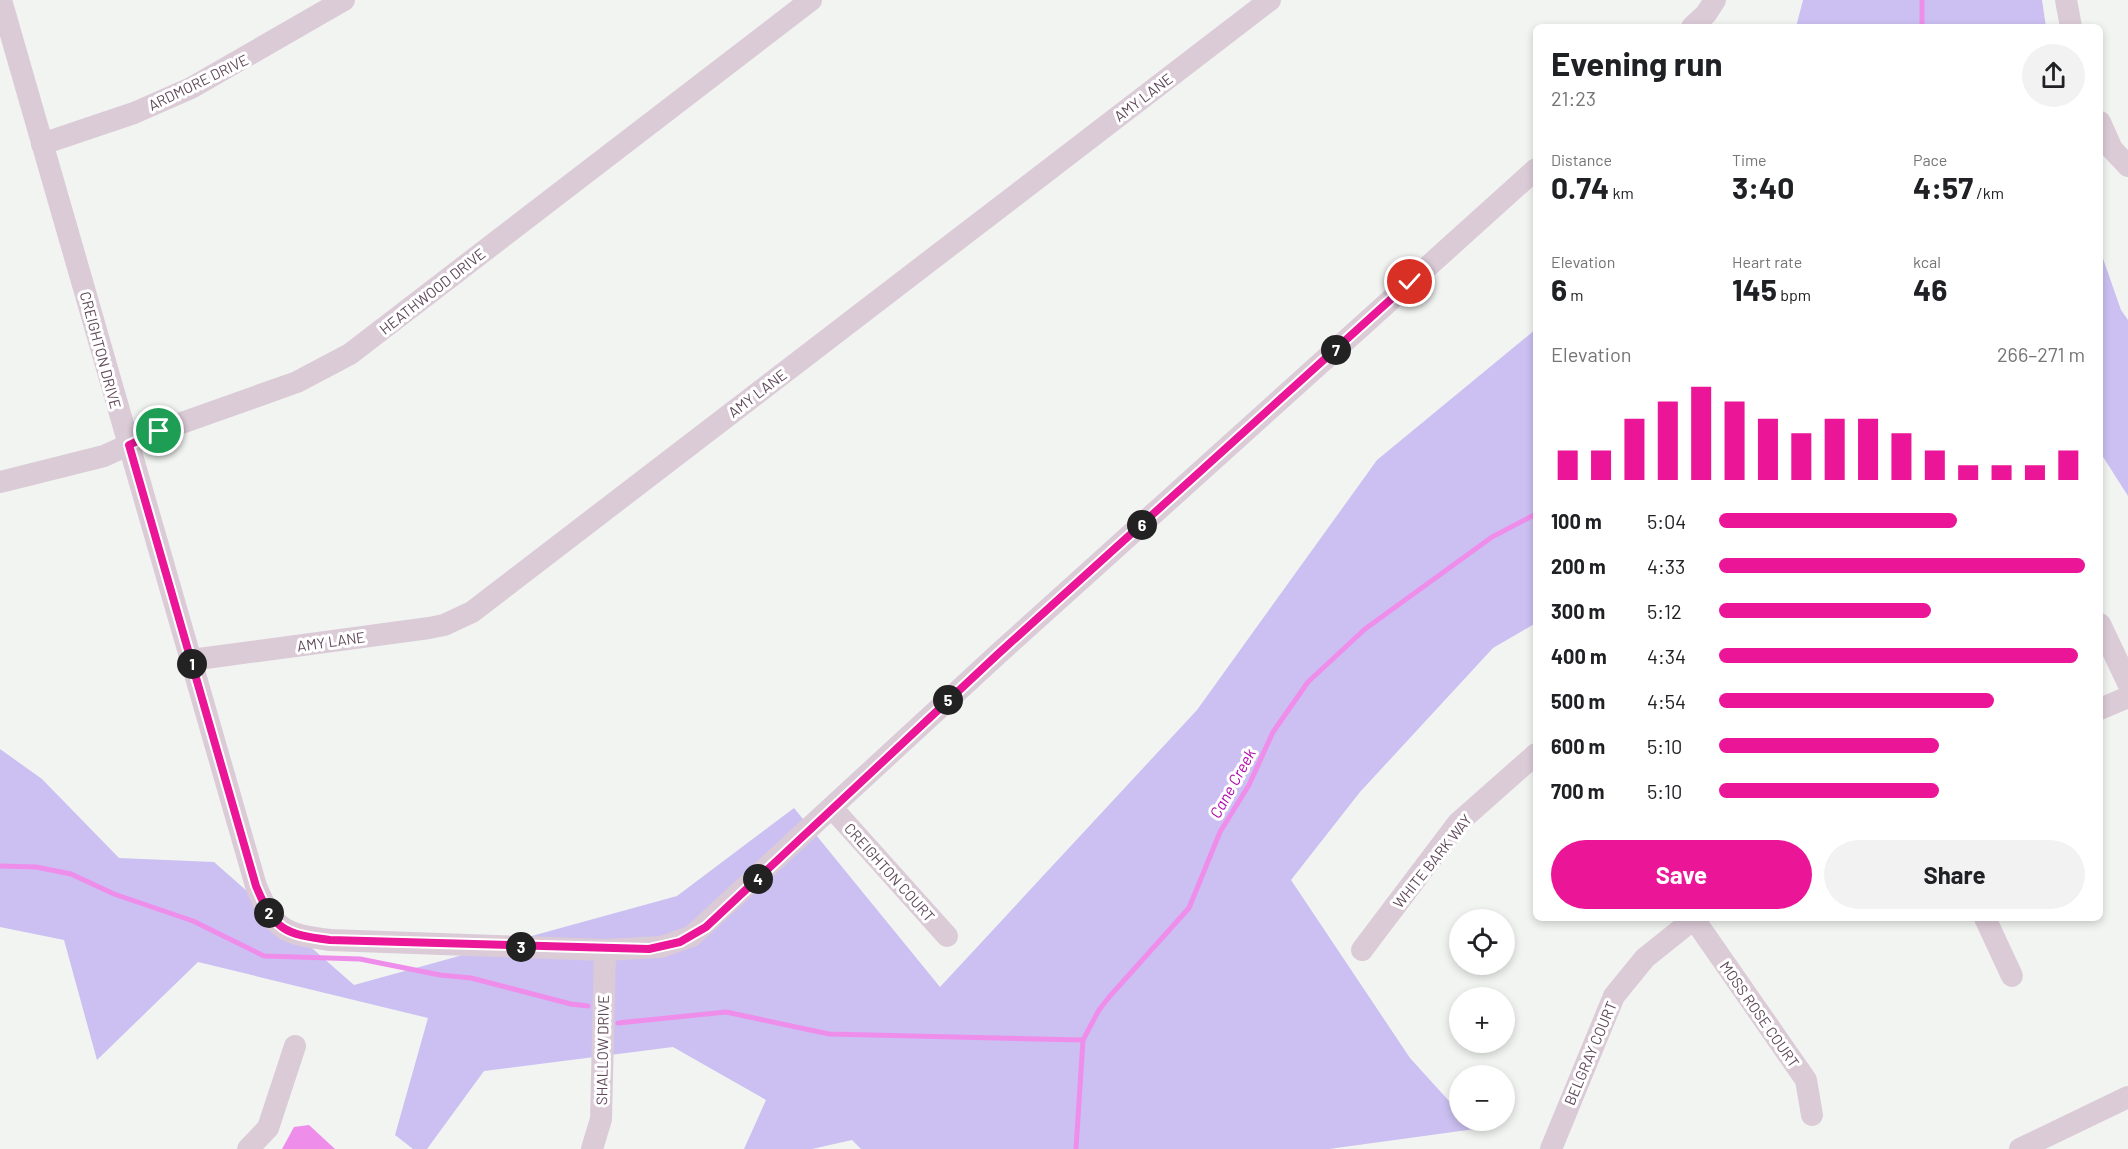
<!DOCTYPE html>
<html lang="en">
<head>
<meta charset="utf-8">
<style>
  :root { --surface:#fff; --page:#f2f2f2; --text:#202124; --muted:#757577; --accent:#ea1597 }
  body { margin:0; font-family:Barlow,sans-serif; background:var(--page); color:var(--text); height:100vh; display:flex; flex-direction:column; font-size:22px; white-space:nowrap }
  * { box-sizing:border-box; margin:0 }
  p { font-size:20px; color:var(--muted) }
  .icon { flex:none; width:33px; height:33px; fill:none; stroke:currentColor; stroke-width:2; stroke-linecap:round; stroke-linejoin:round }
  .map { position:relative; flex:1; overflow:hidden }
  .drawer { position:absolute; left:1533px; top:24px; width:570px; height:897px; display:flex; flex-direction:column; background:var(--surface); border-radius:9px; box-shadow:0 3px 9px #0003 }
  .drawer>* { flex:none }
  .tools { position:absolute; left:1449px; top:909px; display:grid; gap:12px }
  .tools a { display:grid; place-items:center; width:66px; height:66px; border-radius:50%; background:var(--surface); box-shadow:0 3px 9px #0003; font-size:30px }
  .pin { position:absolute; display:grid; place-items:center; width:51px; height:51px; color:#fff; margin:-26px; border:3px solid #fff; border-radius:50%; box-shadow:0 2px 6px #0007 }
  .km { position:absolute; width:30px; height:30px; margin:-15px; border-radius:50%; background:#222; color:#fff; font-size:16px; line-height:30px; text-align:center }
  .round { display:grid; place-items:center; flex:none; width:63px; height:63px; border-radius:32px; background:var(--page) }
  .headline { display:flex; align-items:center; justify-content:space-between; height:102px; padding:0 18px }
  h1 { font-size:33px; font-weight:700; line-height:45px }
  .figures { display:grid; grid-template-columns:repeat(3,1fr); gap:9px; height:102px; padding:6px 18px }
  .figures div { display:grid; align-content:center }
  .figures b { font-size:30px; font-weight:700 }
  .figures small { font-size:16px; font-weight:400 }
  .figures p { font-size:16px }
  .chart { height:168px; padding:12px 18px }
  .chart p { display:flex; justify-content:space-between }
  .chart svg { width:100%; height:108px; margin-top:6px; stroke:var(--accent); stroke-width:6 }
  .action { display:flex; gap:12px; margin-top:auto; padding:12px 18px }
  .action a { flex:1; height:69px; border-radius:36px; background:var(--accent); color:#fff; font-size:24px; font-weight:700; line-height:69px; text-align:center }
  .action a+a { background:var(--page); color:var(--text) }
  ul { padding:0 18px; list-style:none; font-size:20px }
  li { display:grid; grid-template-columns:96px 72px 1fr; align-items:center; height:45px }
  li i { height:15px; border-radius:8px; background:var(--accent) }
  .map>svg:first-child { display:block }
</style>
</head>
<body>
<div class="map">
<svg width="2128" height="1149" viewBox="0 0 2128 1149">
  <rect width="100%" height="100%" fill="#f2f4f2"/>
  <!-- green -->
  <g fill="#cbc0f1">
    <polygon points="1803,0 2042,0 2046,27 1796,27"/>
    <polygon points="2100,250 2121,310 2128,320 2128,496 2100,452"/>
    <polygon points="1536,329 1536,623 1493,648 1360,792 1291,880 1410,1058 1459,1112 1460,1120 1467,1121 1475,1129 1329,1149 861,1149 852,1140 812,1149 744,1149 766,1100 673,1047 484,1071 427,1149 413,1149 395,1135 428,1018 198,962 97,1060 64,940 0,927 0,749 42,779 119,858 214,862 354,985 677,896 794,808 940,987 1197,710 1377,460"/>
  </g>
  <!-- water -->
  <polygon fill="#ef8deb" points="309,1125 335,1149 282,1149 294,1127"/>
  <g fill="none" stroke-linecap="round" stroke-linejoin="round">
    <!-- stream -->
    <g stroke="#ef8deb" stroke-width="5">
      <polyline points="1922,0 1922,27"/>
      <polyline points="0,866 36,867 71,874 114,894 193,921 264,956 360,959 440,975 471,978 571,1004 588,1006"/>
      <polyline points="618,1023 726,1012 829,1034 1083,1040"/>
      <polyline points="1076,1149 1083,1040 1099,1010 1110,996 1189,908 1220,832 1249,785 1273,732 1308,682 1365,629 1492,537 1536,514"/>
    </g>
    <!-- minor -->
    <g stroke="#dbcbd7" stroke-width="22">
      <path d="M1,0l255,886c19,45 28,48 74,54l275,10 56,-3 31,-11 306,-282 538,-485"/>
      <polyline points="2066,0 2071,27"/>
      <polyline points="1692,27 1706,14 1715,0"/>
      <polyline points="2100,122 2112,149 2128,166"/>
      <polyline points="42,144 134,113 191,88 344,0"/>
      <polyline points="0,482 104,456 159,431 297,382 350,354 811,0"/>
      <polyline points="2100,624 2128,683"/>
      <polyline points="191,660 429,628 444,625 472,612 1270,0"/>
      <polyline points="2100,709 2128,697"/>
      <polyline points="833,809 947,936"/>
      <polyline points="1985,918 2012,976"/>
      <polyline points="1694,919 1806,1080 1812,1115"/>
      <polyline points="1362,950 1458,823 1536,754"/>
      <polyline points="248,1149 268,1128 295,1046"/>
      <polyline points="592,1149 601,1119 605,950"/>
      <polyline points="1551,1149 1614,996 1645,958 1695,918"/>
      <polyline points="2020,1149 2128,1097"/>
    </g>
  </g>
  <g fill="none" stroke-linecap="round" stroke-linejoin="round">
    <!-- route casing -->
    <g stroke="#fff" stroke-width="12">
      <path id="route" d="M159,431l-30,14 127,441c19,45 28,48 74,54l319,9 31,-7 26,-15 292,-273 412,-372"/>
    </g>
    <!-- route -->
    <use href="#route" stroke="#ea1597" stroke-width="8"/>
  </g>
  <g text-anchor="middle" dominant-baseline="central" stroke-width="6" stroke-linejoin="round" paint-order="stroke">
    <!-- street labels -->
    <g font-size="15" fill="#604959" stroke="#fff">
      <text transform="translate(198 82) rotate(-26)">ARDMORE DRIVE</text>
      <text transform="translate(1143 97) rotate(-37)">AMY LANE</text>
      <text transform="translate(432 291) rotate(-38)">HEATHWOOD DRIVE</text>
      <text transform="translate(101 350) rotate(75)">CREIGHTON DRIVE</text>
      <text transform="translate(757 393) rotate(-37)">AMY LANE</text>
      <text transform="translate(331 641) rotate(-8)">AMY LANE</text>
      <text transform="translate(1432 861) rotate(-51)">WHITE BARK WAY</text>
      <text transform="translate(890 872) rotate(48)">CREIGHTON COURT</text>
      <text transform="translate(1760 1014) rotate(55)">MOSS ROSE COURT</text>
      <text transform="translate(602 1050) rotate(-89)">SHALLOW DRIVE</text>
      <text transform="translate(1590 1053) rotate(-67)">BELGRAY COURT</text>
    </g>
    <!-- water labels -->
    <g font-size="16" font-style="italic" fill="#b209ad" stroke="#fff">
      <text transform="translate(1232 783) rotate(-61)">Cane Creek</text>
    </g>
  </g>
</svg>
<div class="tools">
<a><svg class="icon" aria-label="locate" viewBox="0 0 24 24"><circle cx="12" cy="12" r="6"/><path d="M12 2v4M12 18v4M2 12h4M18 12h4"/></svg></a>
<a>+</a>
<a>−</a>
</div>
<div class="pin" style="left:159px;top:431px;background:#1e9e55"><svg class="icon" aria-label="arrive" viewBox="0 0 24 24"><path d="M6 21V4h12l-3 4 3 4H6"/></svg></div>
<div class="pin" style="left:1410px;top:282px;background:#d93025"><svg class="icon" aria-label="check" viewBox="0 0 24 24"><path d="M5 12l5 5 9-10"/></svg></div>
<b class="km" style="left:192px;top:664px">1</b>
<b class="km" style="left:269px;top:913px">2</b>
<b class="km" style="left:521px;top:947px">3</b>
<b class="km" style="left:758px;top:879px">4</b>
<b class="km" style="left:948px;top:700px">5</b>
<b class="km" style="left:1142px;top:525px">6</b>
<b class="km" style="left:1336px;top:350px">7</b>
<section class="drawer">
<div class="headline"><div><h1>Evening run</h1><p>21:23</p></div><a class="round"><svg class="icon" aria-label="share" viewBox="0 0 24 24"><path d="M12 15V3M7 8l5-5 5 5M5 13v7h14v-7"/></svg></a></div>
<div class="figures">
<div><p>Distance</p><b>0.74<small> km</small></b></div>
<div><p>Time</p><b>3:40</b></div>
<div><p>Pace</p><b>4:57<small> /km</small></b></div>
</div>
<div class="figures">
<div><p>Elevation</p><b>6<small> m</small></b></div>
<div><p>Heart rate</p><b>145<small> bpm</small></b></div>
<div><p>kcal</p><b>46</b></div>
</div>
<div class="chart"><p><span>Elevation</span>266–271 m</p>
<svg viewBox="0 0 160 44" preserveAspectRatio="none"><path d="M5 44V32M15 44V32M25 44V19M35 44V12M45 44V6M55 44V12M65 44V19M75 44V25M85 44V19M95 44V19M105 44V25M115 44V32M125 44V38M135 44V38M145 44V38M155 44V32"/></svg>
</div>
<ul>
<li><b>100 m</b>5:04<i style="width:65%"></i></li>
<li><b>200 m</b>4:33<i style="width:100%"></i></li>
<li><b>300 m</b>5:12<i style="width:58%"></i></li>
<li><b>400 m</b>4:34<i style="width:98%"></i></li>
<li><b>500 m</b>4:54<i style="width:75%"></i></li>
<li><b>600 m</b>5:10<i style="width:60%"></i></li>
<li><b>700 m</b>5:10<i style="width:60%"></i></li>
</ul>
<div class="action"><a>Save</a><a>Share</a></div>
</section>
</div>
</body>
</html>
